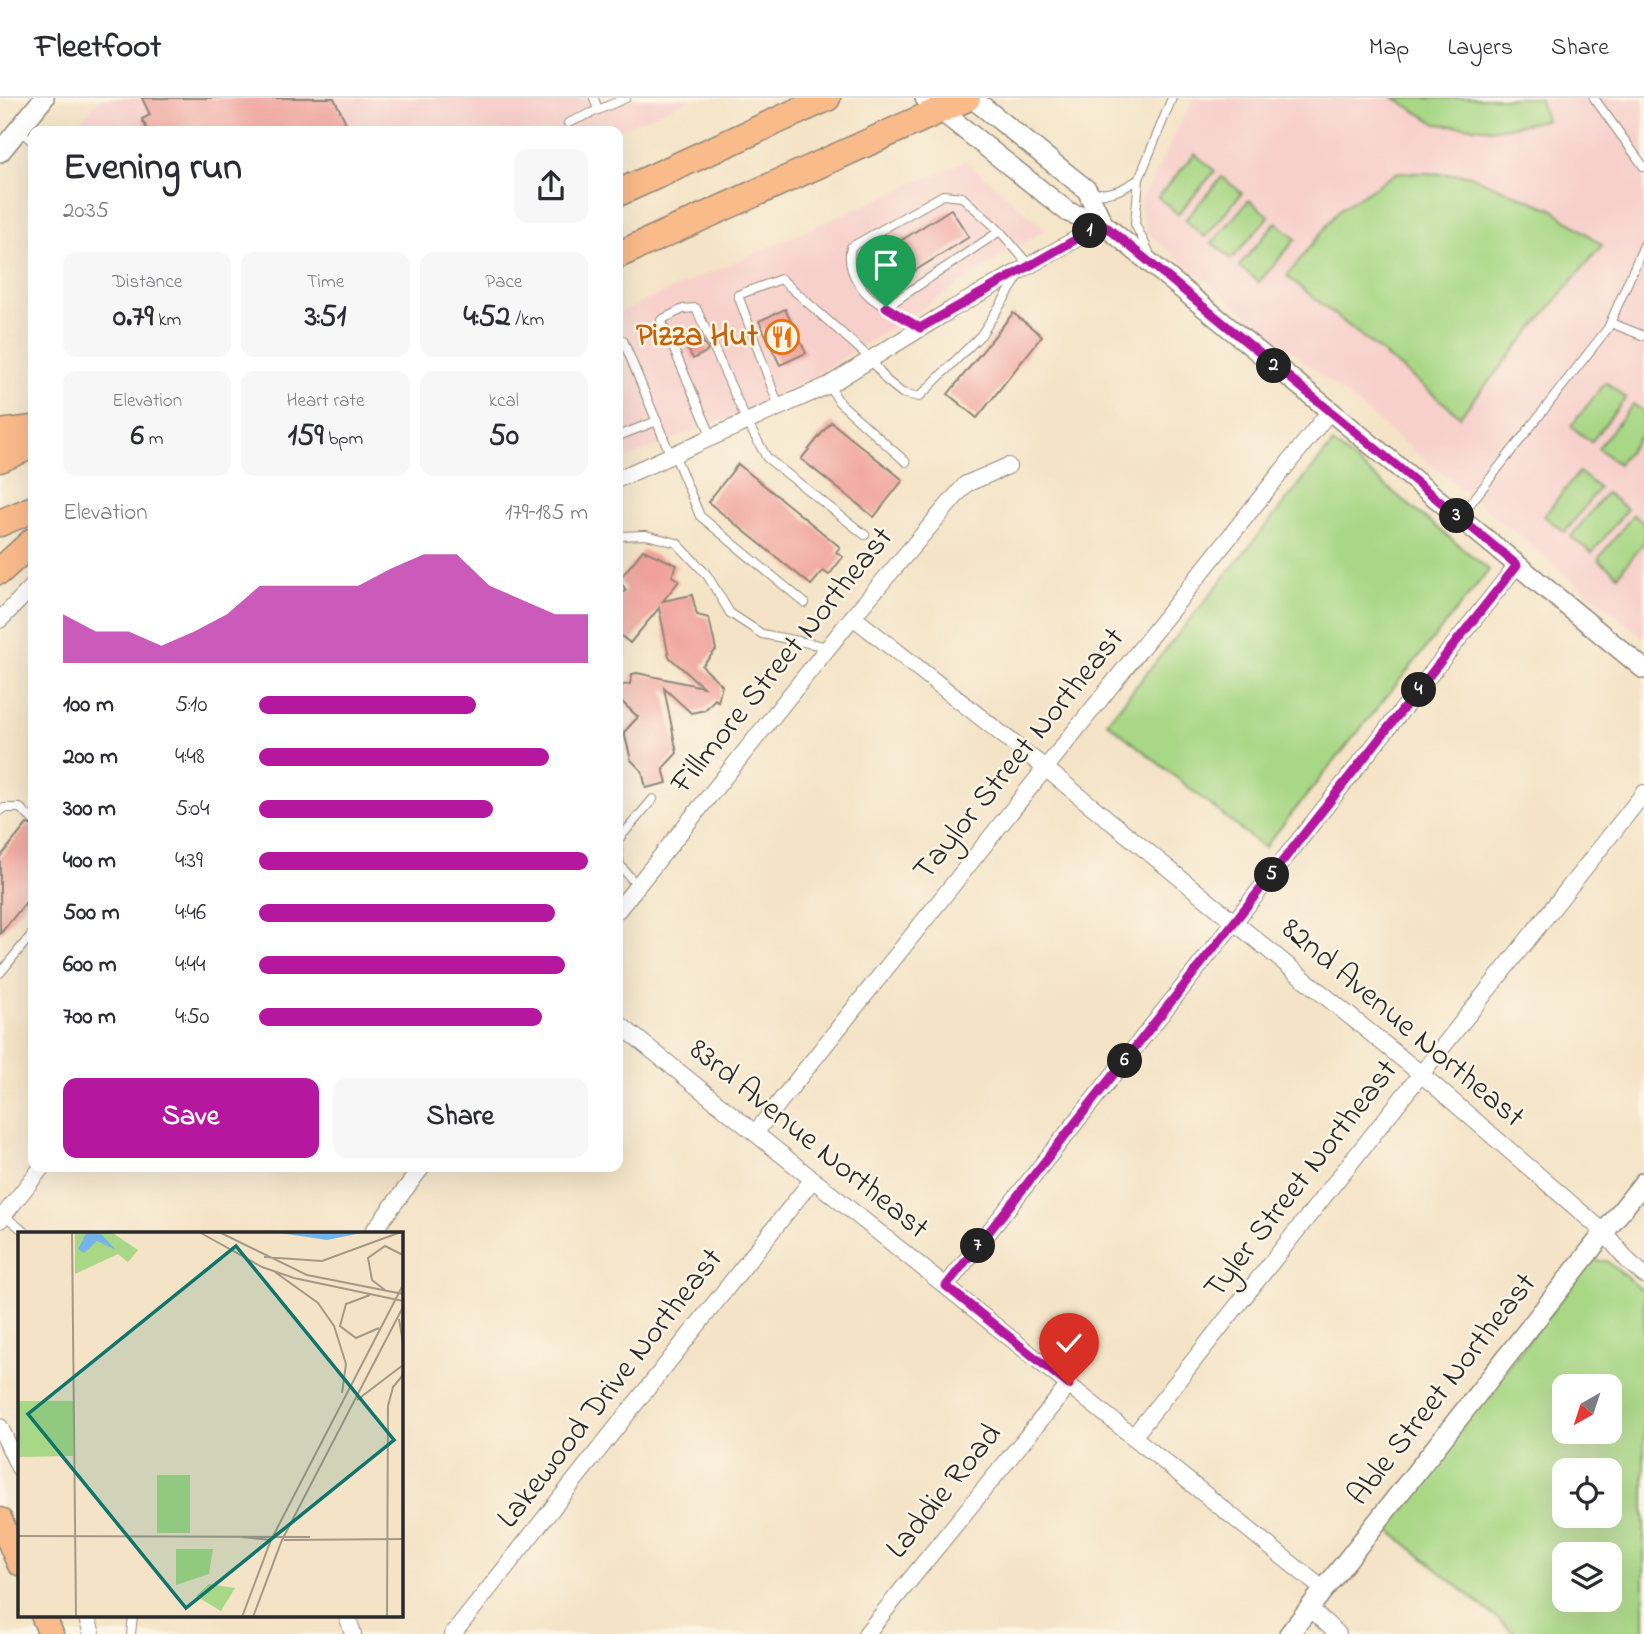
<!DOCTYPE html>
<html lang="en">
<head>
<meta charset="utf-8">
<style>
  :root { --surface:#fff; --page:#f7f7f7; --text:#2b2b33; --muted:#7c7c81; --line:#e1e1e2; --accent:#b5179e }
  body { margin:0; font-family:"Indie Flower",sans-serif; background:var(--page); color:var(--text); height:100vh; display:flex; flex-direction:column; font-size:26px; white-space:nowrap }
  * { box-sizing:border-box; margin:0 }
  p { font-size:23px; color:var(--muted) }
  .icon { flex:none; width:38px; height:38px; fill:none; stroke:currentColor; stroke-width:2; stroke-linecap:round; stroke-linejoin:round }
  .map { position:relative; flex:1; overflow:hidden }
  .side { position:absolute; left:28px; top:28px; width:595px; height:1046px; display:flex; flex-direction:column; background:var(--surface); border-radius:14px; box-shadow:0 7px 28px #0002 }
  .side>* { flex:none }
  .needle { width:46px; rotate:219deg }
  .fabs { position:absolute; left:1552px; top:1276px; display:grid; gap:14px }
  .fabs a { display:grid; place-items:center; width:70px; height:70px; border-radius:14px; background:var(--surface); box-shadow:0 7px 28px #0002; font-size:35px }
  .pin { position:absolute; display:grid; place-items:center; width:60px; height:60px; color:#fff; margin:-72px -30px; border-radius:50% 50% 50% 0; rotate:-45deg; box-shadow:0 0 7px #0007 }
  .pin .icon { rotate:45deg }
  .km { position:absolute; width:35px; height:35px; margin:-18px; border-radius:50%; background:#222; color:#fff; font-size:19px; line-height:35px; text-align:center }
  .round { display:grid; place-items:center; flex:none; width:74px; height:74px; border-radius:14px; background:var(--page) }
  .overview { display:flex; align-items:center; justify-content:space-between; height:119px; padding:0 35px }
  h1 { font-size:38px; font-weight:800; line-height:52px }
  .stats { display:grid; grid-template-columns:repeat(3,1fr); gap:10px; height:119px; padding:7px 35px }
  .stats div { display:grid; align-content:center; border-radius:14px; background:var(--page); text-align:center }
  .stats b { font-size:30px; font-weight:800 }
  .stats small { font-size:19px; font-weight:400 }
  .stats p { font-size:19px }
  .chart { height:196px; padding:14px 35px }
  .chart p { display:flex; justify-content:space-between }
  .chart svg { width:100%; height:126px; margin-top:7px; fill:var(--accent); opacity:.7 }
  .primary-button { display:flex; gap:14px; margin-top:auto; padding:14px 35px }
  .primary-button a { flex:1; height:80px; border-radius:14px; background:var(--accent); color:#fff; font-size:28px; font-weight:800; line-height:80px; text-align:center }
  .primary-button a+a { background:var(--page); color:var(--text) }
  ul { padding:0 35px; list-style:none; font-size:23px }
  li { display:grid; grid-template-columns:112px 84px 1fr; align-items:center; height:52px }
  li i { height:18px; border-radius:9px; background:var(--accent) }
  header { display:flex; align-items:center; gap:42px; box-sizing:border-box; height:98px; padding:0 35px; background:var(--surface); border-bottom:2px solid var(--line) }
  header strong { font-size:33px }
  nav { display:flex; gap:38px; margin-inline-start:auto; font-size:24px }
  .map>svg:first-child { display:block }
</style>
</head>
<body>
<header>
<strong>Fleetfoot</strong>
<nav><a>Map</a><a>Layers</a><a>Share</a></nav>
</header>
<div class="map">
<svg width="1644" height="1536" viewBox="0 0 1644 1536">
  <rect width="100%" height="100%" fill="#fcf5e5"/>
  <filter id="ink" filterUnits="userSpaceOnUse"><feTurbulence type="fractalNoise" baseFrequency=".0143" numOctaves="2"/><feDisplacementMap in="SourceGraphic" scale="14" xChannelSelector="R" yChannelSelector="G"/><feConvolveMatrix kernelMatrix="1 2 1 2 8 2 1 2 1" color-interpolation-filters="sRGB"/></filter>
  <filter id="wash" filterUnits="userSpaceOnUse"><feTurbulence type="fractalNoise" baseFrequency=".00686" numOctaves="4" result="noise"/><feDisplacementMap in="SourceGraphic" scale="28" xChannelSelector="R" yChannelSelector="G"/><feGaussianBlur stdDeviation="1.57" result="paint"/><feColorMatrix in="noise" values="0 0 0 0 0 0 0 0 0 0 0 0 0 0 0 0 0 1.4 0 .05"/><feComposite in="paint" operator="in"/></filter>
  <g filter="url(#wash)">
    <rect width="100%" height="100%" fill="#f4e3c6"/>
    <!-- built -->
    <g fill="#f7d0cb">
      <polygon points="100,0 693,0 616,33 71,33"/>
      <polygon points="1194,0 1644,0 1644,540 1147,135 1140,105"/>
      <polygon points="965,63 1046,131 813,279 754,309 618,364 618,215"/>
    </g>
    <!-- green -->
    <g fill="#a8d785" stroke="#6a8158" stroke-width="2" fill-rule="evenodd">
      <polygon points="1394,0 1539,0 1546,22 1495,31 1437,26"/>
      <polygon points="1195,56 1215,73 1178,116 1158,99"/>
      <polygon points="1398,74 1468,77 1552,111 1602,147 1460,318 1287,178 1340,111"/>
      <polygon points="1222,79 1242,95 1205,139 1185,122"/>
      <polygon points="1249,102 1269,118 1232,161 1212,145"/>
      <polygon points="1276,124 1296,141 1259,184 1239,168"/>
      <polygon points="1606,284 1626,300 1591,344 1571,328"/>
      <polygon points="1633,306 1644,314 1644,334 1618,366 1598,350"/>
      <polygon points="1333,345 1489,472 1264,750 1107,624"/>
      <polygon points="1579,374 1599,390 1565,434 1544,418"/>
      <polygon points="1606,395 1627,411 1592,455 1571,439"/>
      <polygon points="1633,417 1644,425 1644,444 1618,477 1598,461"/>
      <path d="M1591,1163h16l37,31v342h-128l-133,-109zM1564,1288h46v46h-46zM1564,1372h46v46h-46zM1564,1456h46v46h-46z"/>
    </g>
    <g id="blocks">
      <!-- building -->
      <g fill="#f0a19b">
        <polygon points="142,0 334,0 350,33 148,33 142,21 150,17"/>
        <polygon points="951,111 969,139 905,179 894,162 885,167 878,157"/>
        <polygon points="785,211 806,255 780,267 759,223"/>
        <polygon points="1013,215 1042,238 977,320 948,296"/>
        <polygon points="697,231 708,253 693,261 682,239"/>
        <polygon points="831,324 903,382 874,419 801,361"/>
        <polygon points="738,366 840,449 836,454 843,459 829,477 823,473 811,487 708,404"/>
        <polygon points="643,452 677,467 672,478 679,483 663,503 692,497 697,517 709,520 716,552 702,568 722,587 718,604 715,601 705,612 691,615 664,590 677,655 663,670 667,685 646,690 642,673 631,662 624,634 638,619 621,603 618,588 630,586 632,576 637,575 703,589 669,559 659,510 630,545 618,535 618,499 626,492 619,482"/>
        <polygon points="27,726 33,728 33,796 0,836 0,759"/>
      </g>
    </g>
  </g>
  <g filter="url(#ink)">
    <use href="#blocks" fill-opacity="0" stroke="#908778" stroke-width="2"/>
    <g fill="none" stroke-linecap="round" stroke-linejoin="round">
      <!-- service casing -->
      <g stroke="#908778" stroke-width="10">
        <g id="service">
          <polyline points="594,0 598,12"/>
          <polyline points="1594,0 1644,69"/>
          <polyline points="568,25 626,0"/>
          <polyline points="18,31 33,44"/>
          <polyline points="1139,81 1172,0"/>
          <path d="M1089,93c20,6 33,-1 50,-12l-4,45 14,28"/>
          <path d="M1000,133l-38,-34 -19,-2 -92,52c-6,25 13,50 35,60l114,-76 29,34"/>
          <polyline points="886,209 920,230"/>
          <polyline points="1611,225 1644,238"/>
          <polyline points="618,244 623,242 671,358"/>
          <polyline points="829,287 839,304 906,364"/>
          <polyline points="779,309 738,197 781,181 871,261 886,282 902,295 919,299 981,237 1019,178"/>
          <polyline points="618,338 657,323"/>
          <polyline points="712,339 661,222 683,211 696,210 747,324 767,360 865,437"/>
          <polyline points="674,356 700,418 805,505"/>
          <polyline points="1459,420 1608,230 1644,147"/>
          <polyline points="618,438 646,437 677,445 707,477 730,515 762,536 829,549"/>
          <polyline points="0,713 3,710 20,710 33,722"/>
          <polyline points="618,742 653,701"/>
          <polyline points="618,750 620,767 637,788"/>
          <polyline points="0,875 33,835"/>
          <polyline points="4,1117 26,1135"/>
          <polyline points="131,1536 133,1517"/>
        </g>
      </g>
      <!-- minor casing -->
      <g stroke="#908778" stroke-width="18">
        <g id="minor">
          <polyline points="618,381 829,287 952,211 1103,126"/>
          <polyline points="853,519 1045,670 1421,976 1604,1134 1628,1163 1644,1177"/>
          <polyline points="0,522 33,488"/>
          <polyline points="618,812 855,516 966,386 1008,368"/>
          <polyline points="618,925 1324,1492"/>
          <polyline points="755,1035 1329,314"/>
          <polyline points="0,1122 42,1069"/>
          <polyline points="372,1135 422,1069"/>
          <polyline points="946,1188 1517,467"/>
          <polyline points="0,1329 19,1370"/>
          <polyline points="1133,1339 1644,695"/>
          <polyline points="1309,1510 1338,1536"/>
          <polyline points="86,1517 92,1536"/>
          <polyline points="347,1517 353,1536"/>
          <polyline points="453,1536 813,1081"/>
          <polyline points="866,1536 1069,1287"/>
        </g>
      </g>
      <!-- tertiary casing -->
      <g stroke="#908778" stroke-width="22">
        <g id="tertiary">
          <polyline points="925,0 1068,114 1103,126 1644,571"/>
          <polyline points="972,0 1087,92 1103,126"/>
          <polyline points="0,54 44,0"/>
          <polyline points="1289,1536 1644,1084"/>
        </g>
      </g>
      <!-- primary casing -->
      <g stroke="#908778" stroke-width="27">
        <g id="primary">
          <polyline points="0,1422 19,1465"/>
          <polyline points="43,1517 51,1536"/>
        </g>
      </g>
      <!-- trunk casing -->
      <g stroke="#908778" stroke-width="29">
        <g id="trunk">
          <polyline points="618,95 827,0"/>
          <polyline points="618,157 967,0"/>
          <polyline points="0,335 33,331"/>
          <polyline points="0,361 33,347"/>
          <polyline points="0,425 33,411"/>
          <polyline points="0,473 33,443"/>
        </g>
      </g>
      <!-- service -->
      <use href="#service" stroke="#fff" stroke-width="8"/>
      <!-- minor -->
      <use href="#minor" stroke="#fff" stroke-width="16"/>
      <!-- tertiary -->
      <use href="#tertiary" stroke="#fff" stroke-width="19"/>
      <!-- primary -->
      <use href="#primary" stroke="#fabb8b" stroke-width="24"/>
      <!-- trunk -->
      <use href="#trunk" stroke="#fabb8b" stroke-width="26"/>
    </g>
  </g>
  <g fill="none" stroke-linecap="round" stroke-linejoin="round" filter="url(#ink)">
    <!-- route casing -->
    <g stroke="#fff" stroke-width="14">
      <polyline id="route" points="886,209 920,230 1103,126 1517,467 946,1188 1069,1287"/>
    </g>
    <!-- route -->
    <use href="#route" stroke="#b5179e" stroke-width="9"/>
  </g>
  <!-- icons -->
  <defs>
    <g id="restaurant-ring" transform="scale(1.75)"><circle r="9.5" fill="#fcf5e5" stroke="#e8710a" stroke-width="1.5"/><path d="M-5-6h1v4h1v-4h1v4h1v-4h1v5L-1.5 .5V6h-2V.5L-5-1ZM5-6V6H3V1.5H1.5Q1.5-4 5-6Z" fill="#e8710a"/></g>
  </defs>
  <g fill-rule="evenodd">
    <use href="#restaurant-ring" x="782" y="239"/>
  </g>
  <g text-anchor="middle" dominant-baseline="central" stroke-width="5" stroke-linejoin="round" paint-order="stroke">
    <!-- food labels -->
    <g font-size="32" font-weight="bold" fill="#c56008" stroke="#fcf5e5" text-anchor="end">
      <text x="758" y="239">Pizza Hut</text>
    </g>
    <!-- street labels -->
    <g font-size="32" fill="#2b2b2b" stroke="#fcf5e5">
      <text transform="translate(783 563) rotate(-51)">Fillmore Street Northeast</text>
      <text transform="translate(1020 657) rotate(-51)">Taylor Street Northeast</text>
      <text transform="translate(1402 926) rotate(40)">82nd Avenue Northeast</text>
      <text transform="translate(808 1042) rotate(39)">83rd Avenue Northeast</text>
      <text transform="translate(1302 1082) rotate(-52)">Tyler Street Northeast</text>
      <text transform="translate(611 1291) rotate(-52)">Lakewood Drive Northeast</text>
      <text transform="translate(1443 1292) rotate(-52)">Able Street Northeast</text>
      <text transform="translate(945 1394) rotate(-51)">Laddie Road</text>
    </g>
  </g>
  <!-- overview -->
  <g transform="translate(18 1134)">
    <rect width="385" height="385" fill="#f4e3c6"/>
    <path d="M57,0h36l27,18 -10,12 -10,-8 -43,20zM0,169h55v55l-55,1zM139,243h33v58h-33zM158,317h37l-4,25 -33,11zM191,352l26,4 -14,23 -25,-15z" fill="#a8d785"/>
    <path d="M69,0h12l17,18 -19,-9 -13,12 -6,-4zM255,0h93l-39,8z" fill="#75b4e9"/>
    <path fill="none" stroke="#a49988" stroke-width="2" d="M54,0l4,385M181,0l63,35 32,11 109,23M201,0l88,43 96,19M246,25l58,4 79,-29M257,40l43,31 16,23 12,38 -4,29M367,58l-13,-10 -4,-22 17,-12 18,9M352,63l-24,9 -6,22 16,12 23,-10M381,87l4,24M339,168l46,-35M0,304l292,1M224,305l29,3M266,308l119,-1M224,385l29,-77 132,-255M235,385l29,-77 121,-233M369,385l1,-211 5,-19 10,-12"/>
    <path fill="#0f766e" fill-opacity="0.15" stroke="#0f766e" stroke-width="3.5" d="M218,14l158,194 -208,168 -158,-194z"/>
    <rect width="385" height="385" fill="none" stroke="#2b2b2b" stroke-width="3.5"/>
  </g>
</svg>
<div class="fabs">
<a><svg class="needle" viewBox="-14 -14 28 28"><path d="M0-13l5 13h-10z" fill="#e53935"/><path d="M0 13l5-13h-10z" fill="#7c7c81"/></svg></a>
<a><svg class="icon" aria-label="locate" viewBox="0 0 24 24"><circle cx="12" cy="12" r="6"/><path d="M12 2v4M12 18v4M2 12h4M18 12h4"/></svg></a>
<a><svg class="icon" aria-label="layers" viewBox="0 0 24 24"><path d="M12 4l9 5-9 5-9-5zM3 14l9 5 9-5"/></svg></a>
</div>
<div class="pin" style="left:886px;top:209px;background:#1e9e55"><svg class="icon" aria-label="arrive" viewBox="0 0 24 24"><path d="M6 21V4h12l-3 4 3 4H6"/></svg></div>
<div class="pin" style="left:1069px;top:1287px;background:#d93025"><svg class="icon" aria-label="check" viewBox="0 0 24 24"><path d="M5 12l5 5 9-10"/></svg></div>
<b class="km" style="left:1090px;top:133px">1</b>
<b class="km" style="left:1274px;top:268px">2</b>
<b class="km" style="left:1457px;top:418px">3</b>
<b class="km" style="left:1419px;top:592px">4</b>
<b class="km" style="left:1272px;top:777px">5</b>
<b class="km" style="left:1125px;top:963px">6</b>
<b class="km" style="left:978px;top:1148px">7</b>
<section class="side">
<div class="overview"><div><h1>Evening run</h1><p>20:35</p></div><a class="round"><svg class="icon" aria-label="share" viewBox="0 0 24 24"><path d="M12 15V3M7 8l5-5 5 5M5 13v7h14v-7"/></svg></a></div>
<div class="stats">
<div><p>Distance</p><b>0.79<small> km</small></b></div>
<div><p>Time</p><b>3:51</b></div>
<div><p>Pace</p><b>4:52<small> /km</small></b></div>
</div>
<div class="stats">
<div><p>Elevation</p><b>6<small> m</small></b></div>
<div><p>Heart rate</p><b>159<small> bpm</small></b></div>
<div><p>kcal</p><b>50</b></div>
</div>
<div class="chart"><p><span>Elevation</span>179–185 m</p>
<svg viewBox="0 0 160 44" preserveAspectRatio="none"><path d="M0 44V27L10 33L20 33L30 38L40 33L50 27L60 17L70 17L80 17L90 17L100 11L110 6L120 6L130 17L140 22L150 27L160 27V44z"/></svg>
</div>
<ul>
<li><b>100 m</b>5:10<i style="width:66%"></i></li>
<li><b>200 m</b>4:48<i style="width:88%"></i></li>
<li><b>300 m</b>5:04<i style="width:71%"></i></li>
<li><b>400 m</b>4:39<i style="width:100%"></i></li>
<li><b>500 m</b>4:46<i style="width:90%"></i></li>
<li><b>600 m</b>4:44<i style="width:93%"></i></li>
<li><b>700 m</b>4:50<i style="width:86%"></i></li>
</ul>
<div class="primary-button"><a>Save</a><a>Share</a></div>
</section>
</div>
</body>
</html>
